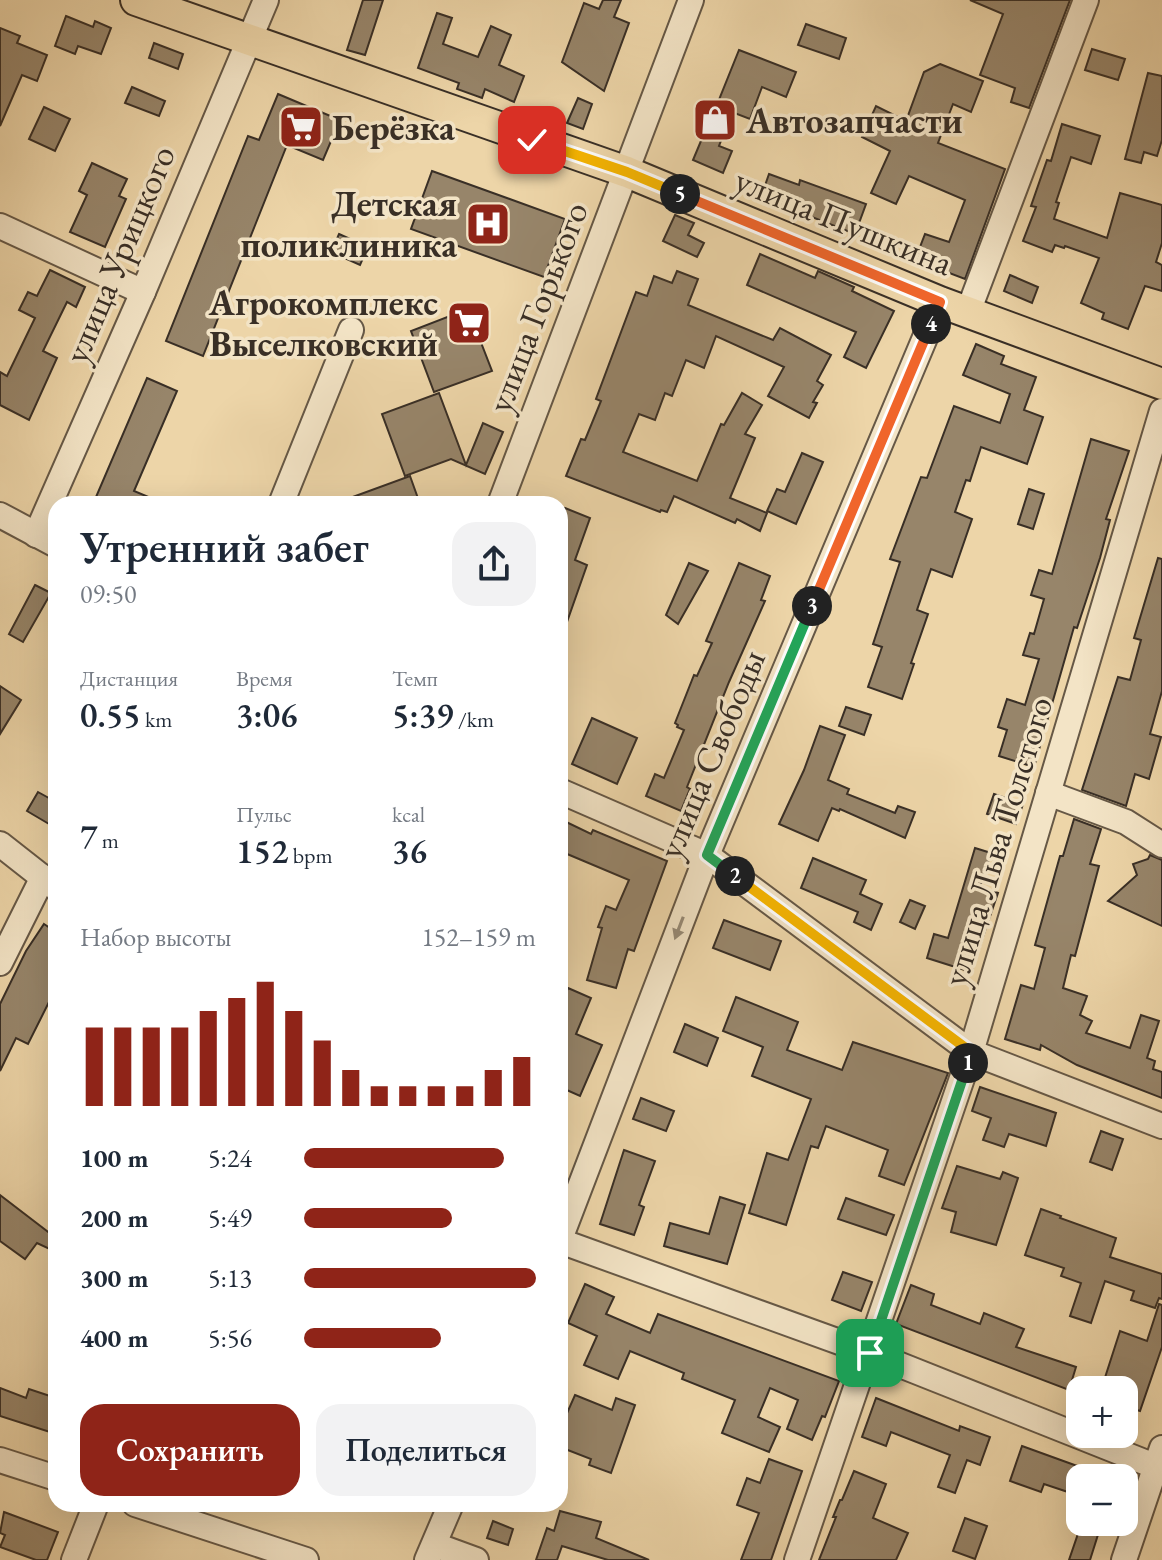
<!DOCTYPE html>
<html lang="ru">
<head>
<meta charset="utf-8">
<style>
  :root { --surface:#fff; --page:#f2f2f3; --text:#1f2937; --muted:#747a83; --accent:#8f2418 }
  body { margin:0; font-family:"EB Garamond",serif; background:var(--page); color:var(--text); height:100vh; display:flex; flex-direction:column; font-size:30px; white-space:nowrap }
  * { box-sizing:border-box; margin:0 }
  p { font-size:26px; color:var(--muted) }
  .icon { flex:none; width:44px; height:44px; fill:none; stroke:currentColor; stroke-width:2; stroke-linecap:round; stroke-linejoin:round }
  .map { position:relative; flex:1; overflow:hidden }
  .sheet { position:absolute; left:48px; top:496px; width:520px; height:1016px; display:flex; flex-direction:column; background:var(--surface); border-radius:24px; box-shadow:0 8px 32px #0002 }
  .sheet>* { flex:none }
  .fabs { position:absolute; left:1066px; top:1376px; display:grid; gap:16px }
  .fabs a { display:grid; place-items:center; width:72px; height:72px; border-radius:16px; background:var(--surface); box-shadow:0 8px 32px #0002; font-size:40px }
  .pin { position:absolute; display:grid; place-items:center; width:68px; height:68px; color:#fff; margin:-34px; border-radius:16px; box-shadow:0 4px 12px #0006 }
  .km { position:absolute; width:40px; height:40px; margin:-20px; border-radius:50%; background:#222; color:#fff; font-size:22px; line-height:40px; text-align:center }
  .round { display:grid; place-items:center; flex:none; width:84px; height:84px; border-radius:24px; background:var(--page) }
  .summary { display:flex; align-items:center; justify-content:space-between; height:136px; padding:0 32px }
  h1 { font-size:44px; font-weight:600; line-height:60px }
  .metrics { display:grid; grid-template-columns:repeat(3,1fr); gap:12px; height:136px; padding:8px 32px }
  .metrics div { display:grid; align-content:center }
  .metrics b { font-size:34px; font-weight:600 }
  .metrics small { font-size:22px; font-weight:400 }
  .metrics p { font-size:22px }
  .chart { height:224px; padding:16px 32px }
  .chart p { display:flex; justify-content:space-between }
  .chart svg { width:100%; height:144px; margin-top:8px; stroke:var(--accent); stroke-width:6 }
  .button { display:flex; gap:16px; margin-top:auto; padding:16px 32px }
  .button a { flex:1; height:92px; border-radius:24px; background:var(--accent); color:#fff; font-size:32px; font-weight:600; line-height:92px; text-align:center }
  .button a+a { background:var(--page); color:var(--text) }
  ul { padding:0 32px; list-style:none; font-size:26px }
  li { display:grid; grid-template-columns:128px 96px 1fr; align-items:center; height:60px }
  li i { height:20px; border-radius:10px; background:var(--accent) }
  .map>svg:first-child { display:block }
</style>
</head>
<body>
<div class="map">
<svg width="1162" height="1560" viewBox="0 0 1162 1560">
  <rect width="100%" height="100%" fill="#edd5a8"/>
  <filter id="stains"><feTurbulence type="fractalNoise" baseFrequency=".0025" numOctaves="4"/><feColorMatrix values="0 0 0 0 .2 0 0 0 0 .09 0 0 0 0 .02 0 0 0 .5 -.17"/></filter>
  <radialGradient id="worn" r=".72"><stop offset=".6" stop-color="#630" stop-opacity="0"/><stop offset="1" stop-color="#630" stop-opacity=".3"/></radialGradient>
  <!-- building -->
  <g fill="#97856a" stroke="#392f26" stroke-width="2">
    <polygon points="363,0 383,0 365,55 347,50"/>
    <polygon points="603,0 621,0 614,17 629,23 604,91 562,62 584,3 599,9"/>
    <polygon points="970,0 1070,0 1029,108 1011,102 1015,88 980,75 1003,14"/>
    <polygon points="437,13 452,18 443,44 478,57 491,26 511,35 499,65 524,76 514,102 485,89 482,98 457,89 459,83 418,68"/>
    <polygon points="66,16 93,27 95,21 111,28 101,54 78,46 75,54 55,46"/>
    <polygon points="806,24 846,38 839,59 798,45"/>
    <polygon points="0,28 20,36 17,43 47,55 37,81 22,75 0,126"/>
    <polygon points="154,43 183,54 178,69 149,58"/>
    <polygon points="1092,49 1125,59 1118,80 1085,70"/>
    <polygon points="739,50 796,72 786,97 762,87 750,119 732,112 719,146 732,151 723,173 693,160 706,129 701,127 708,109 714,112"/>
    <polygon points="940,64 983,81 971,112 953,104 938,143 1005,169 965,279 915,260 925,234 949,242 965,200 909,176 896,204 871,193 890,151 862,137 876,106 906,121 924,72"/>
    <polygon points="1148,73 1162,76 1162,140 1157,156 1144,152 1141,163 1125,159"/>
    <polygon points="132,87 165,101 159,116 125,103"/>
    <polygon points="278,94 340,120 323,160 287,145 203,356 166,341 248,136 259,140"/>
    <polygon points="578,98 592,104 583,129 567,123"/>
    <polygon points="44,107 70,119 55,151 29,139"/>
    <polygon points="1062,124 1100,136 1091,164 1071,157 1056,202 1059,203 1054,219 1107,238 1120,193 1162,205 1162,243 1156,262 1162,265 1162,291 1145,286 1128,329 1102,319 1104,313 1081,303 1099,258 1065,246 1064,248 1055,245 1052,252 1023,241 1036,207 1031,206 1047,160 1051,161"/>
    <polygon points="92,163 127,179 119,196 126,199 105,247 70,232 87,195 79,191"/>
    <polygon points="432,171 565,219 544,277 411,229"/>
    <polygon points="769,174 799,185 800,180 866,204 855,234 761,197"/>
    <polygon points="675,215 694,223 688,235 704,243 697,257 663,241"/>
    <polygon points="339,234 368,247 360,265 331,252"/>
    <polygon points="760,254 815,278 818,271 854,287 852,291 894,311 866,368 844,357 856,332 747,285"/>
    <polygon points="50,270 85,287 76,307 67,302 43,351 57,358 29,420 0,405 0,372 7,376 35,318 19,310 28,292 37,296"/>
    <polygon points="677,271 698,279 688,305 773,340 780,328 831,355 817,381 823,385 813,402 817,403 809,418 768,396 784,367 716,336 704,368 686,360 672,396 665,393 655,420 639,414 623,452 697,481 721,424 724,425 742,393 762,405 745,434 755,438 730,498 767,513 760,531 737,519 735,523 674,496 667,512 661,510 660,512 566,476 581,439 585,440 601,401 596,399 636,292 647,296 654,276 672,283"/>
    <polygon points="1010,275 1038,287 1032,303 1004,291"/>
    <polygon points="468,309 492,371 434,392 411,331"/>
    <polygon points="976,344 1004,356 1001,364 1036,377 1024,410 1043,417 1027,464 981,447 970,481 966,480 955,512 972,519 952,577 931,569 917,610 928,614 911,663 914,664 902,699 868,687 882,647 873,644 900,562 890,559 921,477 927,478 954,406 1000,423 1010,394 963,375"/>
    <polygon points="147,378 177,391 134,491 165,504 93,504"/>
    <polygon points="439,393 466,465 483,423 503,432 485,474 451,459 405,476 382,414"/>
    <polygon points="1091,439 1129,451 1106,519 1110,520 1100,558 1077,628 1074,627 1034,767 999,756 1007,730 998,727 1007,699 1025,705 1039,659 1023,655 1030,633 1034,634 1044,599 1031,595 1039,570 1052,574"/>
    <polygon points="802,453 823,462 796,524 767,511 777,489 785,492"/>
    <polygon points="410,476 420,504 339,504 339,502"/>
    <polygon points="1029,489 1044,494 1033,529 1018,524"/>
    <polygon points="565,508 590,518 575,560 587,565 561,639 560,521"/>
    <polygon points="1158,558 1162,559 1162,691 1150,734 1161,737 1149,779 1135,774 1126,806 1082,790 1118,677 1130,680 1141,640 1134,638"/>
    <polygon points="689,563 708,571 678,624 666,615"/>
    <polygon points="739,563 770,576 761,600 765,601 729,682 687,787 690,789 681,811 646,796 655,774 664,778 684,730 677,727 678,725 675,723 694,675 697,676 712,643 706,641"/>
    <polygon points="35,585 51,593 23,642 9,634"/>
    <polygon points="0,686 21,700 0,734"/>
    <polygon points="846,707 871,715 864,735 839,726"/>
    <polygon points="592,718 637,738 617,784 572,764"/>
    <polygon points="820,726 845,735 828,780 849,789 847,794 895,813 898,806 915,812 905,838 840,809 839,811 832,808 818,841 779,824 804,770"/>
    <polygon points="38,792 56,802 56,812 49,824 27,811"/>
    <polygon points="994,794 1023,804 1016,824 987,814"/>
    <polygon points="560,819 591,834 593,830 667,861 634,951 628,949 616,988 587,980 602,928 598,927 606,906 616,910 629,880 560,851"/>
    <polygon points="1074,819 1101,829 1090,864 1099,866 1075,956 1071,955 1063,988 1087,996 1080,1015 1092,1021 1086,1033 1130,1048 1141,1015 1159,1021 1147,1058 1155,1061 1153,1069 1162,1072 1162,1098 1077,1065 1041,1045 1040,1050 1005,1039 1021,985 1034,989 1045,948 1035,945 1060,856 1063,856"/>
    <polygon points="975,848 991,853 980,887 998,893 971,972 927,958 934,934 948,938"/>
    <polygon points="1150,855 1162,860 1162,926 1108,901 1137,875 1133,864 1148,859"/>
    <polygon points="813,858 866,880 860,894 882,904 871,930 854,922 858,912 801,888"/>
    <polygon points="910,900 925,906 915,929 900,922"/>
    <polygon points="724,920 781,941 770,970 713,948"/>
    <polygon points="44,924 56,932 56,988 28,1044 16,1038 0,1071 0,1004 26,951"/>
    <polygon points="568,988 591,998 576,1034 602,1045 580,1096 560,1087 560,1007"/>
    <polygon points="736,997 798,1022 787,1050 842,1070 853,1042 948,1073 904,1185 879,1176 888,1150 826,1126 818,1148 811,1146 786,1225 749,1213 767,1153 788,1160 811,1099 752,1076 763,1047 723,1031"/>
    <polygon points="685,1024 718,1038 707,1066 674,1052"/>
    <polygon points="980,1087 1056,1113 1046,1146 1009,1134 1004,1147 983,1140 991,1118 972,1111"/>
    <polygon points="641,1098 674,1111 666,1131 633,1119"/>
    <polygon points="1101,1131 1123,1139 1112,1170 1090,1162"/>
    <polygon points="624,1150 655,1161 639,1205 644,1207 634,1235 600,1224"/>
    <polygon points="957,1166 1000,1179 1003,1172 1018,1178 996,1245 951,1232 956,1212 942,1208"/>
    <polygon points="0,1195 56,1238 56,1252 37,1243 25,1259 0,1241"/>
    <polygon points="720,1197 745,1205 727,1264 664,1246 670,1223 709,1234"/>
    <polygon points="846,1198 894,1215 886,1235 838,1219"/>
    <polygon points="1041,1209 1061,1216 1060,1218 1116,1238 1110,1257 1162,1274 1162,1299 1159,1298 1155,1308 1131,1300 1134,1291 1105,1281 1091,1323 1070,1316 1081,1283 1061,1276 1064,1268 1025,1255"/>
    <polygon points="843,1272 872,1282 861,1311 832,1300"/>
    <polygon points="585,1284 614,1297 606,1314 650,1333 658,1314 839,1381 825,1417 822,1416 812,1440 787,1429 798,1400 770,1388 758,1417 780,1427 769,1452 722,1433 735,1400 682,1379 684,1373 630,1351 618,1379 584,1365 597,1336 568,1323"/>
    <polygon points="911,1285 934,1294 931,1305 980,1324 984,1313 1024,1329 1016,1347 1076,1367 1069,1390 896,1324"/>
    <polygon points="1159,1304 1162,1305 1162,1347 1140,1411 1124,1406 1124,1390 1101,1390 1120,1331 1147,1341"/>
    <polygon points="0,1388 26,1398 29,1389 56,1398 56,1424 53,1433 0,1416"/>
    <polygon points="575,1395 612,1410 616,1398 635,1405 611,1473 589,1465 591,1459 560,1447 560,1429"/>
    <polygon points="876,1398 959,1431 960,1426 990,1437 980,1465 967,1460 955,1493 938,1487 950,1455 891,1432 886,1446 862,1437"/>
    <polygon points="1022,1446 1080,1467 1080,1496 1044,1484 1041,1492 1010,1481"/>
    <polygon points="769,1459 802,1471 771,1560 741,1560 759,1513 737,1505 747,1478 760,1483"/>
    <polygon points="854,1471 886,1484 873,1518 908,1533 896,1560 819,1560 836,1517 833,1517 840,1500 842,1500"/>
    <polygon points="560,1511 601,1522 596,1538 649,1560 608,1560 562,1546 557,1560 536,1560 547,1528 554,1531"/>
    <polygon points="4,1512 58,1532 47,1560 36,1560 0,1547 5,1535 0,1533"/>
    <polygon points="965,1518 987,1526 975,1559 953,1551"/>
    <polygon points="493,1521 513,1529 508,1545 487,1538"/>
    <polygon points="1082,1522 1102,1522 1090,1560 1069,1560"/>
  </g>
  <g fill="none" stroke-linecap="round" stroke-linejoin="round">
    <!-- minor casing -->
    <g stroke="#665846" stroke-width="28">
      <g id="minor">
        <polyline points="0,226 143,292"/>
        <polyline points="968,312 1086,0"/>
        <polyline points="281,504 351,330"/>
        <polyline points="500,504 691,0"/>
        <polyline points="0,515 56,545"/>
        <polyline points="36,535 143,292 266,0"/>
        <polyline points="560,791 707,855 971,1052 1162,1126"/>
        <polyline points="1048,793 1126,822 1162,845"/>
        <polyline points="0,844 56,888"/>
        <polyline points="0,963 43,877"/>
        <polyline points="560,1239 707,855 940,302"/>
        <polyline points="560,1241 870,1353 1162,1469"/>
        <polyline points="0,1460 56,1478"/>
        <polyline points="135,1504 306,1560"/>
        <polyline points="435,1545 476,1560"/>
        <polyline points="74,1560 96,1504"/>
        <polyline points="427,1560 451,1504"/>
        <polyline points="797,1560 971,1052 1162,411"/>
        <polyline points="1124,1560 1162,1448"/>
      </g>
    </g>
    <!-- major casing -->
    <g stroke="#392f26" stroke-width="34">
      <polyline id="major" points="136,0 627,172 940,302 1162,384"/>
    </g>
    <!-- minor -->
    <use href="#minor" stroke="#f3e4c6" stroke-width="24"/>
    <!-- major -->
    <use href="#major" stroke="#edd5a8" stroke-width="30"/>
  </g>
  <!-- one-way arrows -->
  <defs><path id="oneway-solid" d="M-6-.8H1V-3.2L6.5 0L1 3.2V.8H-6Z" transform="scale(2)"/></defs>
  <use fill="#968a76" href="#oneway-solid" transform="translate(679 928) rotate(111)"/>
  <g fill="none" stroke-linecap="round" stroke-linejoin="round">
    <!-- split-1 casing -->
    <g stroke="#fff" stroke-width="16">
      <polyline id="split-1" points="870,1353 968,1063"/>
    </g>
    <!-- split-2 casing -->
    <g stroke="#fff" stroke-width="16">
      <polyline id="split-2" points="735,876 971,1052 968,1063"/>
    </g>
    <!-- split-3 casing -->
    <g stroke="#fff" stroke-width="16">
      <polyline id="split-3" points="735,876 707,855 812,606"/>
    </g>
    <!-- split-4 casing -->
    <g stroke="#fff" stroke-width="16">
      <polyline id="split-4" points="812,606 931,324"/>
    </g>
    <!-- split-5 casing -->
    <g stroke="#fff" stroke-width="16">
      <polyline id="split-5" points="680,194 940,302 931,324"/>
    </g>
    <!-- split-6 casing -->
    <g stroke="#fff" stroke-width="16">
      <polyline id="split-6" points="532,140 627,172 680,194"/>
    </g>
    <!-- split-1 -->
    <use href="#split-1" stroke="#22a559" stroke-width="10"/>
    <!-- split-2 -->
    <use href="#split-2" stroke="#f5b400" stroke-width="10"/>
    <!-- split-3 -->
    <use href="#split-3" stroke="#22a559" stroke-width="10"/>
    <!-- split-4 -->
    <use href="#split-4" stroke="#f0652b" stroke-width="10"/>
    <!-- split-5 -->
    <use href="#split-5" stroke="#f0652b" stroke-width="10"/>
    <!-- split-6 -->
    <use href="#split-6" stroke="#f5b400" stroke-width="10"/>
  </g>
  <!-- icons -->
  <defs>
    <g id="shop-square" transform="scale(2.3)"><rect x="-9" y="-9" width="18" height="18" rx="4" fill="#8f2418" stroke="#f3e4c6"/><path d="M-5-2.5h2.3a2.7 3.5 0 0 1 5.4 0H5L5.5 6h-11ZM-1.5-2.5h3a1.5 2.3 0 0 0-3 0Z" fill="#fff"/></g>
    <g id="supermarket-square" transform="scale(2.3)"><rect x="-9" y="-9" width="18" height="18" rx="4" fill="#8f2418" stroke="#f3e4c6"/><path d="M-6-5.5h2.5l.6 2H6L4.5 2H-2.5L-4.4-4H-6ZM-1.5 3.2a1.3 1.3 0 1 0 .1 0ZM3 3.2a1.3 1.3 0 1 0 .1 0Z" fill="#fff"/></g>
    <g id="hospital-square" transform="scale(2.3)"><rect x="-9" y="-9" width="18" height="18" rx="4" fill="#8f2418" stroke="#f3e4c6"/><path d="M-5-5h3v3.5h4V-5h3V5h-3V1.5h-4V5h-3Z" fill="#fff"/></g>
  </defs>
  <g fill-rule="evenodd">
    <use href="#shop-square" x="715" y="120"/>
    <use href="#supermarket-square" x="301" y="127"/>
    <use href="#hospital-square" x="488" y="224"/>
    <use href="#supermarket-square" x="469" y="323"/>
  </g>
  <g text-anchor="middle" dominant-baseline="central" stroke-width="7" stroke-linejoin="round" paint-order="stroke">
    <!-- poi labels -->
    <g font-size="36" font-weight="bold" fill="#392f26" stroke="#f3e4c6" text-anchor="start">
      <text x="746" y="120">Автозапчасти</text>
      <text x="332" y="127">Берёзка</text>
      <text x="457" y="203" text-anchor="end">Детская<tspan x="457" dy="41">поликлиника</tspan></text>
      <text x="438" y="302" text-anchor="end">Агрокомплекс<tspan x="438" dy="41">Выселковский</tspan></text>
    </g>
    <!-- street labels -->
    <g font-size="36" fill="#392f26" stroke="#f3e4c6">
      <text transform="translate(844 221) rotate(22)">улица Пушкина</text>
      <text transform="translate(119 254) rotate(-67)">улица Урицкого</text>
      <text transform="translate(537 307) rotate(-69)">улица Горького</text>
      <text transform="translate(711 754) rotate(-67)">улица Свободы</text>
      <text transform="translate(997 841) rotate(-73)">улица Льва Толстого</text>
    </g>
  </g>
  <rect width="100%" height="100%" filter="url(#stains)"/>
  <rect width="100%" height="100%" fill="url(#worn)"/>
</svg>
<div class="fabs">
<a>+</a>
<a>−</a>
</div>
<div class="pin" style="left:870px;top:1353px;background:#1e9e55"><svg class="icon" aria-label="arrive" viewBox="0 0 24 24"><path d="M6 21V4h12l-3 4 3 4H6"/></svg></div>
<div class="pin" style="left:532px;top:140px;background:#d93025"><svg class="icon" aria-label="check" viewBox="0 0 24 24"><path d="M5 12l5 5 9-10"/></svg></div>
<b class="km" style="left:968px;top:1063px">1</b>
<b class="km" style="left:735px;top:876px">2</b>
<b class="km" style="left:812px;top:606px">3</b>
<b class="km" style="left:931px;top:324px">4</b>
<b class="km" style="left:680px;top:194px">5</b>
<section class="sheet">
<div class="summary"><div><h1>Утренний забег</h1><p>09:50</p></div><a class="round"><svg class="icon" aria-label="share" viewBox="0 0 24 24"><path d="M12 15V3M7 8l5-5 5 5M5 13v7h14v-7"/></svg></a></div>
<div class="metrics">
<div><p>Дистанция</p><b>0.55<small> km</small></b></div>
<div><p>Время</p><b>3:06</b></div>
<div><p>Темп</p><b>5:39<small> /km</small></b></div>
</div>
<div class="metrics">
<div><b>7<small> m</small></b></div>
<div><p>Пульс</p><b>152<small> bpm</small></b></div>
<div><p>kcal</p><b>36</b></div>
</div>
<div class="chart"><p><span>Набор высоты</span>152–159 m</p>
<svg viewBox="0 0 160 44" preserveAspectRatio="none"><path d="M5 44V20M15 44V20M25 44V20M35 44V20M45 44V15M55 44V11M65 44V6M75 44V15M85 44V24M95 44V33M105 44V38M115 44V38M125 44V38M135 44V38M145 44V33M155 44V29"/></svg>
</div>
<ul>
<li><b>100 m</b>5:24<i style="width:86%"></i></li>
<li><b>200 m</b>5:49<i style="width:64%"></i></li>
<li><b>300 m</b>5:13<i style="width:100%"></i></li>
<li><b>400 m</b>5:56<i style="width:59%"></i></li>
</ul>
<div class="button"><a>Сохранить</a><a>Поделиться</a></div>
</section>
</div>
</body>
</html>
